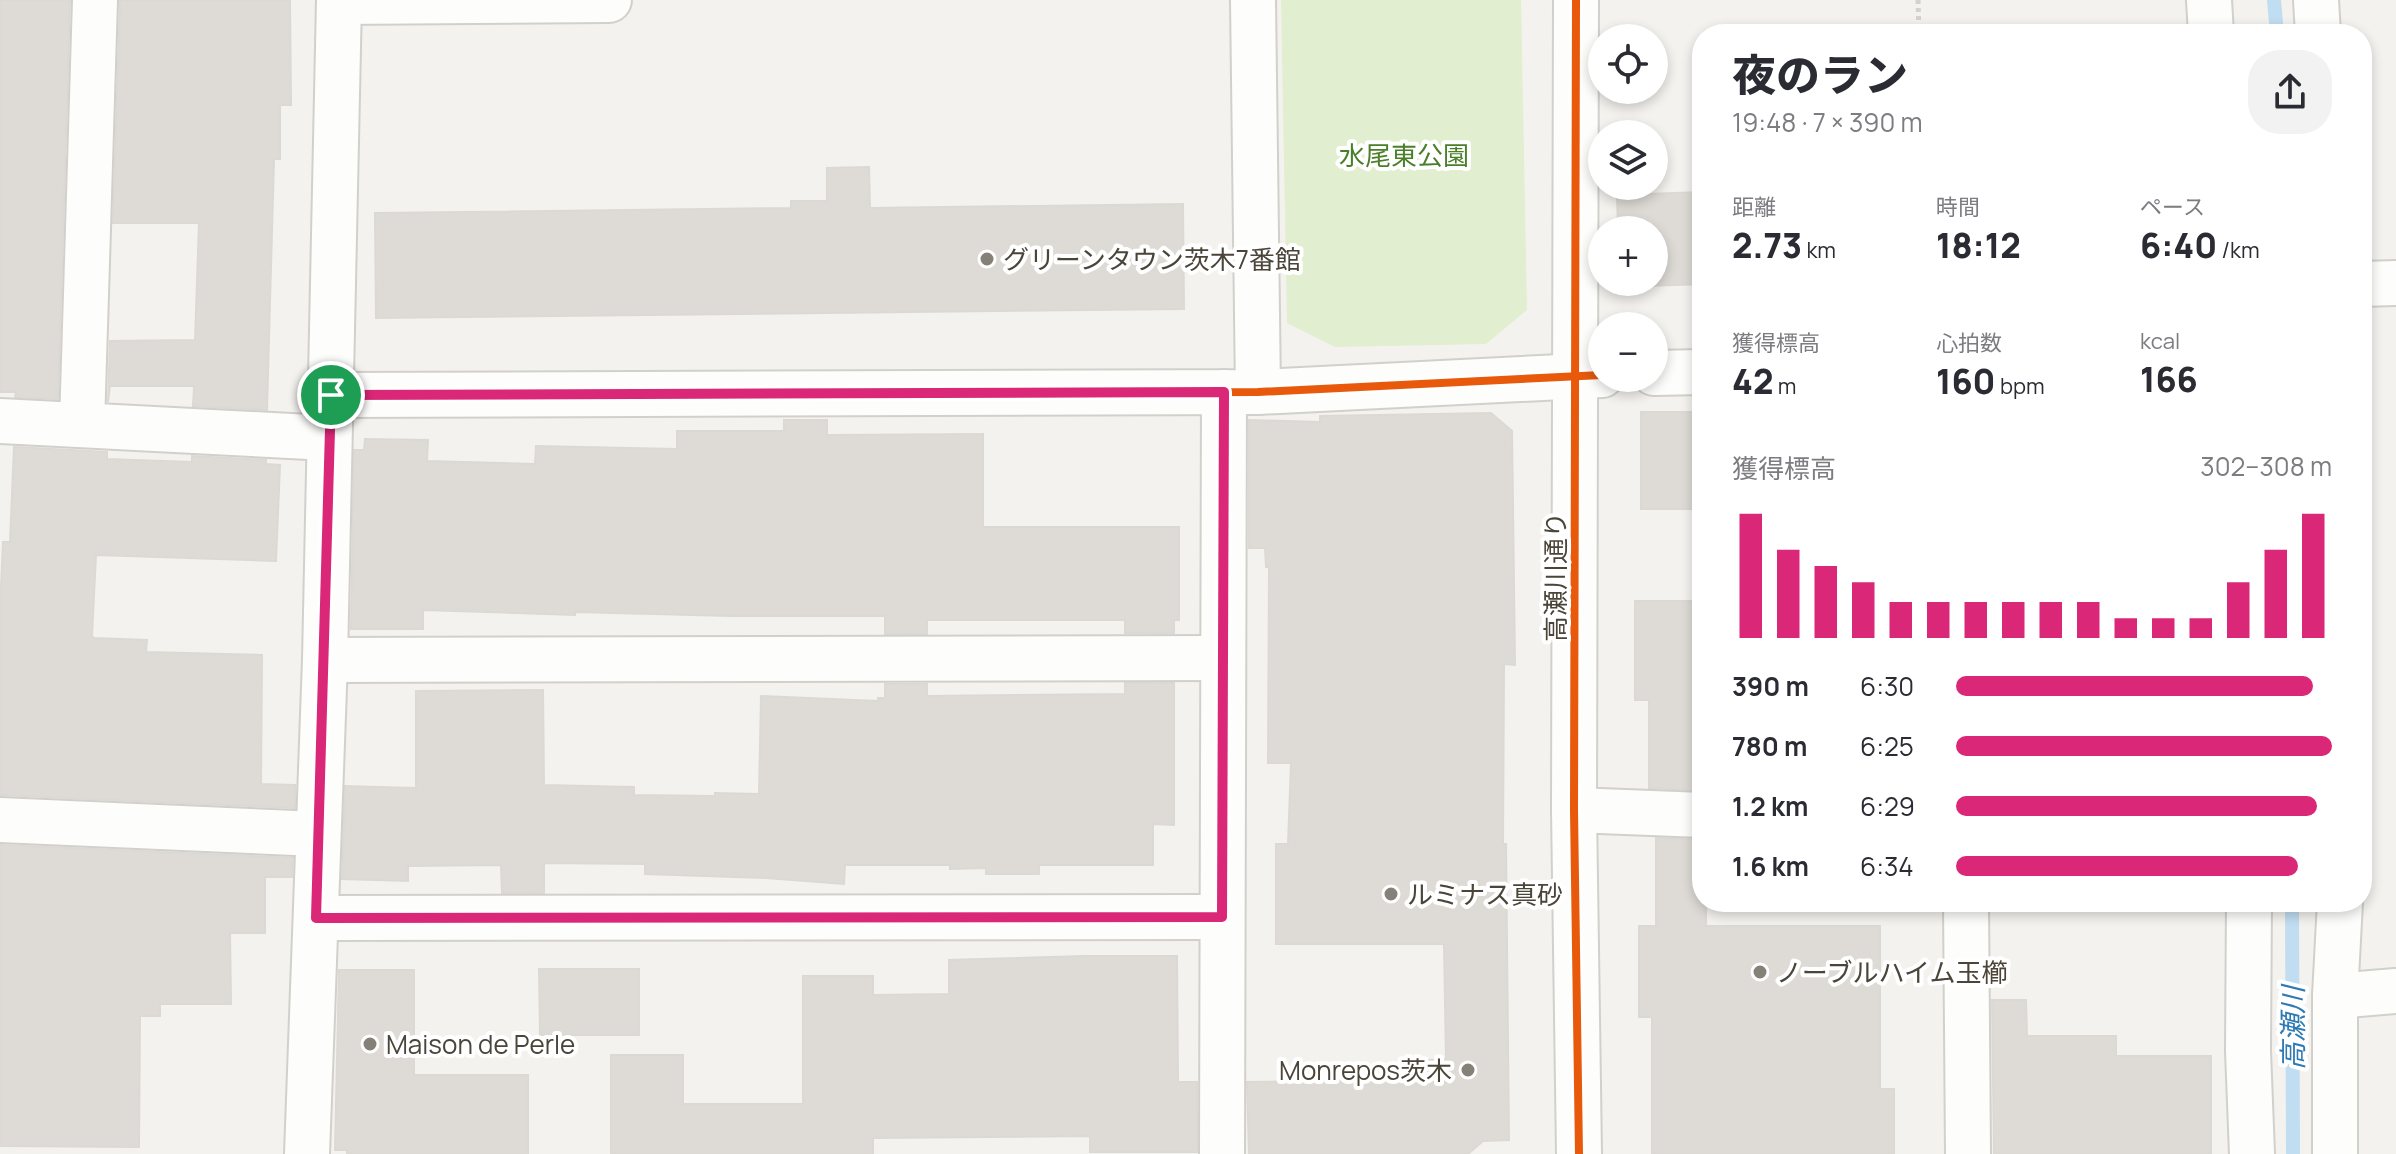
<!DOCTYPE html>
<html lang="ja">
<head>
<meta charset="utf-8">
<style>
  :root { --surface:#fff; --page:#f2f2f3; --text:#2b2b33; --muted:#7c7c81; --accent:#db2777 }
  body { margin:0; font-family:Manrope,"Noto Sans JP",sans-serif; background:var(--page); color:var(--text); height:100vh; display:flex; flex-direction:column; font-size:30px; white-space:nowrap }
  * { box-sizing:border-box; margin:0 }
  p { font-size:26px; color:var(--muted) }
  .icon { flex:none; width:44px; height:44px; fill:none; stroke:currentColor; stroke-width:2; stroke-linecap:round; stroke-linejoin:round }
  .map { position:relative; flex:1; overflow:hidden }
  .panel { position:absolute; left:1692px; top:24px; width:680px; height:888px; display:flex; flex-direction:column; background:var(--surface); border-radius:32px; box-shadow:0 4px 12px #0003 }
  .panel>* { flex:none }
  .fabs { position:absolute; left:1588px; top:24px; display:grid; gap:16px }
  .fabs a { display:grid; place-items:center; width:80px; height:80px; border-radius:50%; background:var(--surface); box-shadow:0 4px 12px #0003; font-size:40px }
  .pin { position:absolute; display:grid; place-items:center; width:68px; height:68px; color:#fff; margin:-34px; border:4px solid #fff; border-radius:50%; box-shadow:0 2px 8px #0007 }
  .round { display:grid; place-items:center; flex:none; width:84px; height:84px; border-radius:32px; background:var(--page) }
  .head { display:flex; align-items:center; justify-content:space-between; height:136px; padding:0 40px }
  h1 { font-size:44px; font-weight:800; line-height:60px }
  .metrics { display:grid; grid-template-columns:repeat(3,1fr); gap:12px; height:136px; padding:8px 40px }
  .metrics div { display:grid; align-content:center }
  .metrics b { font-size:34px; font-weight:800 }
  .metrics small { font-size:22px; font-weight:400 }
  .metrics p { font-size:22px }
  .chart { height:224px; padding:16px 40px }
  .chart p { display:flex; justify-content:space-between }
  .chart svg { width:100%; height:144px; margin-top:8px; stroke:var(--accent); stroke-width:6 }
  ul { padding:0 40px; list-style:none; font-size:26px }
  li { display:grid; grid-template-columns:128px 96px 1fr; align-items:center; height:60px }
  li i { height:20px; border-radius:10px; background:var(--accent) }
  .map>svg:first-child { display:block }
</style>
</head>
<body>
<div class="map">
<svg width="2396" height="1154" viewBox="0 0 2396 1154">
  <rect width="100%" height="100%" fill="#f4f2ee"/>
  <!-- green -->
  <polygon fill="#e1eecf" points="1281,0 1521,0 1527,310 1486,344 1335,347 1287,323"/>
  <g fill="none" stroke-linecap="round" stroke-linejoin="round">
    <!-- stream -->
    <g stroke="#c0ddf1" stroke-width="14">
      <polyline points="2274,0 2277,34"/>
      <polyline points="2292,902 2293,1154"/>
    </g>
  </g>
  <!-- building -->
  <g fill="#dedbd6" stroke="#dcd9d4" stroke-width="2">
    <polygon points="0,0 70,0 58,399 15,397 16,392 0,392"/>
    <polygon points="120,0 290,0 291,105 280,105 280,159 274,159 267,410 193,406 194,386 110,386 108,402 110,341 195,340 199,223 113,223"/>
    <polygon points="869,167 870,208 1183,204 1184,309 376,318 375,213 791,208 791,201 827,201 827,168"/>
    <polygon points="1702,192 1702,284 1620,287 1620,282 1654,282 1654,230 1618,230 1617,195"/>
    <rect x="1641" y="412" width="61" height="97"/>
    <polygon points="1491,413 1512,431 1515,665 1504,664 1503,844 1506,844 1509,1140 1483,1141 1468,1154 1249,1154 1247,1082 1428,1080 1428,1060 1446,1059 1444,944 1276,944 1276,844 1288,844 1291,763 1268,763 1269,567 1266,567 1265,548 1249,548 1249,420 1320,422 1320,416"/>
    <polygon points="784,420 827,420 827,435 983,434 983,527 1179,527 1179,620 1174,620 1174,633 1125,633 1125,620 927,620 927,634 885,634 885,616 731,616 575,612 575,615 423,610 423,629 351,629 354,450 364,450 365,439 428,440 427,461 535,464 536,446 677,449 677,431 784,431"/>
    <polygon points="14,447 107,452 107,459 192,462 192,456 266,460 266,464 280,465 276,561 96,555 92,636 94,638 147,640 146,652 262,655 261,784 295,785 295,808 0,795 0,609 3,542 10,542"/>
    <polygon points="1635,601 1702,601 1702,700 1694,700 1694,790 1649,788 1649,700 1635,700"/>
    <polygon points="1125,683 1174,683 1174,825 1153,824 1153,865 1039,865 1039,874 986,874 986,868 950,869 950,865 845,865 844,884 766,878 645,874 645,864 544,863 544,893 502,893 501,865 408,866 408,881 342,879 345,786 416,788 416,691 543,690 544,785 634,787 634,795 715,796 715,793 759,794 761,696 878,701 878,698 885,698 885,684 927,684 927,696 1125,694"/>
    <polygon points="1656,838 1702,840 1702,902 1706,902 1706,926 1880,926 1880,1089 1894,1089 1894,1154 1652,1154 1652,1017 1639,1017 1639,926 1656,926"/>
    <polygon points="0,845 293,858 292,877 265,877 265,933 230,933 231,1004 160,1004 160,1016 140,1016 139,1147 0,1146"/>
    <polygon points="1083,956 1177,956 1178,1082 1197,1082 1197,1152 1090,1152 1090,1136 873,1138 873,1154 611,1154 611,1055 683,1055 683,1104 803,1104 803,976 873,976 873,995 949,994 949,960"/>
    <polygon points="539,969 639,969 639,1035 540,1035"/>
    <polygon points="339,970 414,970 414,1075 528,1075 528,1154 347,1154 347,1150 335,1150"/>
    <polygon points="1992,1000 2026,1000 2027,1036 2116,1036 2116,1056 2211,1056 2211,1154 1994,1154"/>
  </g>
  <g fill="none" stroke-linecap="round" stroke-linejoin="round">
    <!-- minor casing -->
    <g stroke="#d2d0cb" stroke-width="48">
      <g id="minor">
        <polyline points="1253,0 1258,392"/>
        <polyline points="1576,0 1574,810 1579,1154"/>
        <polyline points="2209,0 2211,34"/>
        <polyline points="2316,0 2318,34"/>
        <polyline points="339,2 609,0"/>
        <polyline points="2362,284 2396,283"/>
        <polyline points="1654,373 1702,372"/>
        <polyline points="331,395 1258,392 1602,375"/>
        <polyline points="0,421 329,438"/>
        <polyline points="82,425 95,0"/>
        <polyline points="325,660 1223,658"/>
        <polyline points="1574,810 1702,815"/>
        <polyline points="0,820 318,834"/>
        <polyline points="1966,902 1968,1154"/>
        <polyline points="2249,902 2248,1051 2252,1154"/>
        <polyline points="316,918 1222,917"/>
        <polyline points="2335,996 2396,991"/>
        <polyline points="307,1154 325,660 339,0"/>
        <polyline points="1222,1154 1224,392"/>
        <polyline points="2335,1154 2335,996 2340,902"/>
      </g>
    </g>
    <!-- path -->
    <polyline stroke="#d3d2cc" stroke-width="5" stroke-dasharray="4 4" stroke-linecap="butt" points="1918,0 1919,34"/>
    <!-- minor -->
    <use href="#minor" stroke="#fdfdfc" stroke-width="44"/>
    <!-- cycleway casing -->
    <g stroke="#fff" stroke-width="13">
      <g id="cycleway">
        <polyline points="1576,0 1574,810 1579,1154"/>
        <polyline points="331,395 1258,392 1602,375"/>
      </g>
    </g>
    <!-- cycleway -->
    <use href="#cycleway" stroke="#e8590c" stroke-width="8"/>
  </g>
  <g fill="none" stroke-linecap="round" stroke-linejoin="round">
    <!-- route casing -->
    <g stroke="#fff" stroke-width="16">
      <polygon id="route" points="1224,392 1222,917 316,918 331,395"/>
    </g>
    <!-- route -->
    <use href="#route" stroke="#db2777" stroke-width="10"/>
  </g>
  <!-- markers -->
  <g fill="#868178" stroke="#fff" stroke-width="3">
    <circle cx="987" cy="259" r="8"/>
    <circle cx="1391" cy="894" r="8"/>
    <circle cx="1760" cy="972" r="8"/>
    <circle cx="370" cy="1044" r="8"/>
    <circle cx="1468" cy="1070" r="8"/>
  </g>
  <g text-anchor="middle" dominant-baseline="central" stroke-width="8" stroke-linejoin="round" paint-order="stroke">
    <!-- park labels -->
    <g font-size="26" fill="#4a7f2a" stroke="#fff">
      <text x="1404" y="155">水尾東公園</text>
    </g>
    <!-- poi labels -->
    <g font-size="26" fill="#4b4439" stroke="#fff" text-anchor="start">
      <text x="1003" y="259">グリーンタウン茨木7番館</text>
      <text x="1407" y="894">ルミナス真砂</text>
      <text x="1776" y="972">ノーブルハイム玉櫛</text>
      <text x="386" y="1044">Maison de Perle</text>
      <text x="1452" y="1070" text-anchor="end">Monrepos茨木</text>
    </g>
    <!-- street labels -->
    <g font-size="26" fill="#4b4439" stroke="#fff">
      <text transform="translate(1555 577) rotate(-90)">高瀬川通り</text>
    </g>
    <!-- water labels -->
    <g font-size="28" font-style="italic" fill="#2e7ab2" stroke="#fff">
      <text transform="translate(2292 1028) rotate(-90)">高瀬川</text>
    </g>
  </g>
</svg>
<div class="fabs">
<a><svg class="icon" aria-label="locate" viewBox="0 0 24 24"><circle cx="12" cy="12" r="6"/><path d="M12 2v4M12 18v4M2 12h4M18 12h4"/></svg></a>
<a><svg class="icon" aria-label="layers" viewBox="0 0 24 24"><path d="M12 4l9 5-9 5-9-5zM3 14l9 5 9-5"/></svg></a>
<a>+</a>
<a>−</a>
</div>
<div class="pin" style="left:331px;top:395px;background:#1e9e55"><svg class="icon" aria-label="arrive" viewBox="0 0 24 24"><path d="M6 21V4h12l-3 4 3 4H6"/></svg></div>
<section class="panel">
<div class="head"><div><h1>夜のラン</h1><p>19:48 · 7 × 390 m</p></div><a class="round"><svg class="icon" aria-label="share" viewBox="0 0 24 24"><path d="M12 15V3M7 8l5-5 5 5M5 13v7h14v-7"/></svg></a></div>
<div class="metrics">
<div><p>距離</p><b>2.73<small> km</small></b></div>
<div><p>時間</p><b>18:12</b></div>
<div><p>ペース</p><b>6:40<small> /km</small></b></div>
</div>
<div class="metrics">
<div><p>獲得標高</p><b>42<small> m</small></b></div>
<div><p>心拍数</p><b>160<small> bpm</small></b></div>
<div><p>kcal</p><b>166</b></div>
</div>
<div class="chart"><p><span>獲得標高</span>302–308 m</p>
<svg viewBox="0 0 160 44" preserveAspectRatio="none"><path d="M5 44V6M15 44V17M25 44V22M35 44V27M45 44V33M55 44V33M65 44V33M75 44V33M85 44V33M95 44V33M105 44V38M115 44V38M125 44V38M135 44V27M145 44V17M155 44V6"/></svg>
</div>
<ul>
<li><b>390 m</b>6:30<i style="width:95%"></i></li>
<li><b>780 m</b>6:25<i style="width:100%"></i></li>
<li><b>1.2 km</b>6:29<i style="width:96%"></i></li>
<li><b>1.6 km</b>6:34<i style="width:91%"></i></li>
</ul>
</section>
</div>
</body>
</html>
